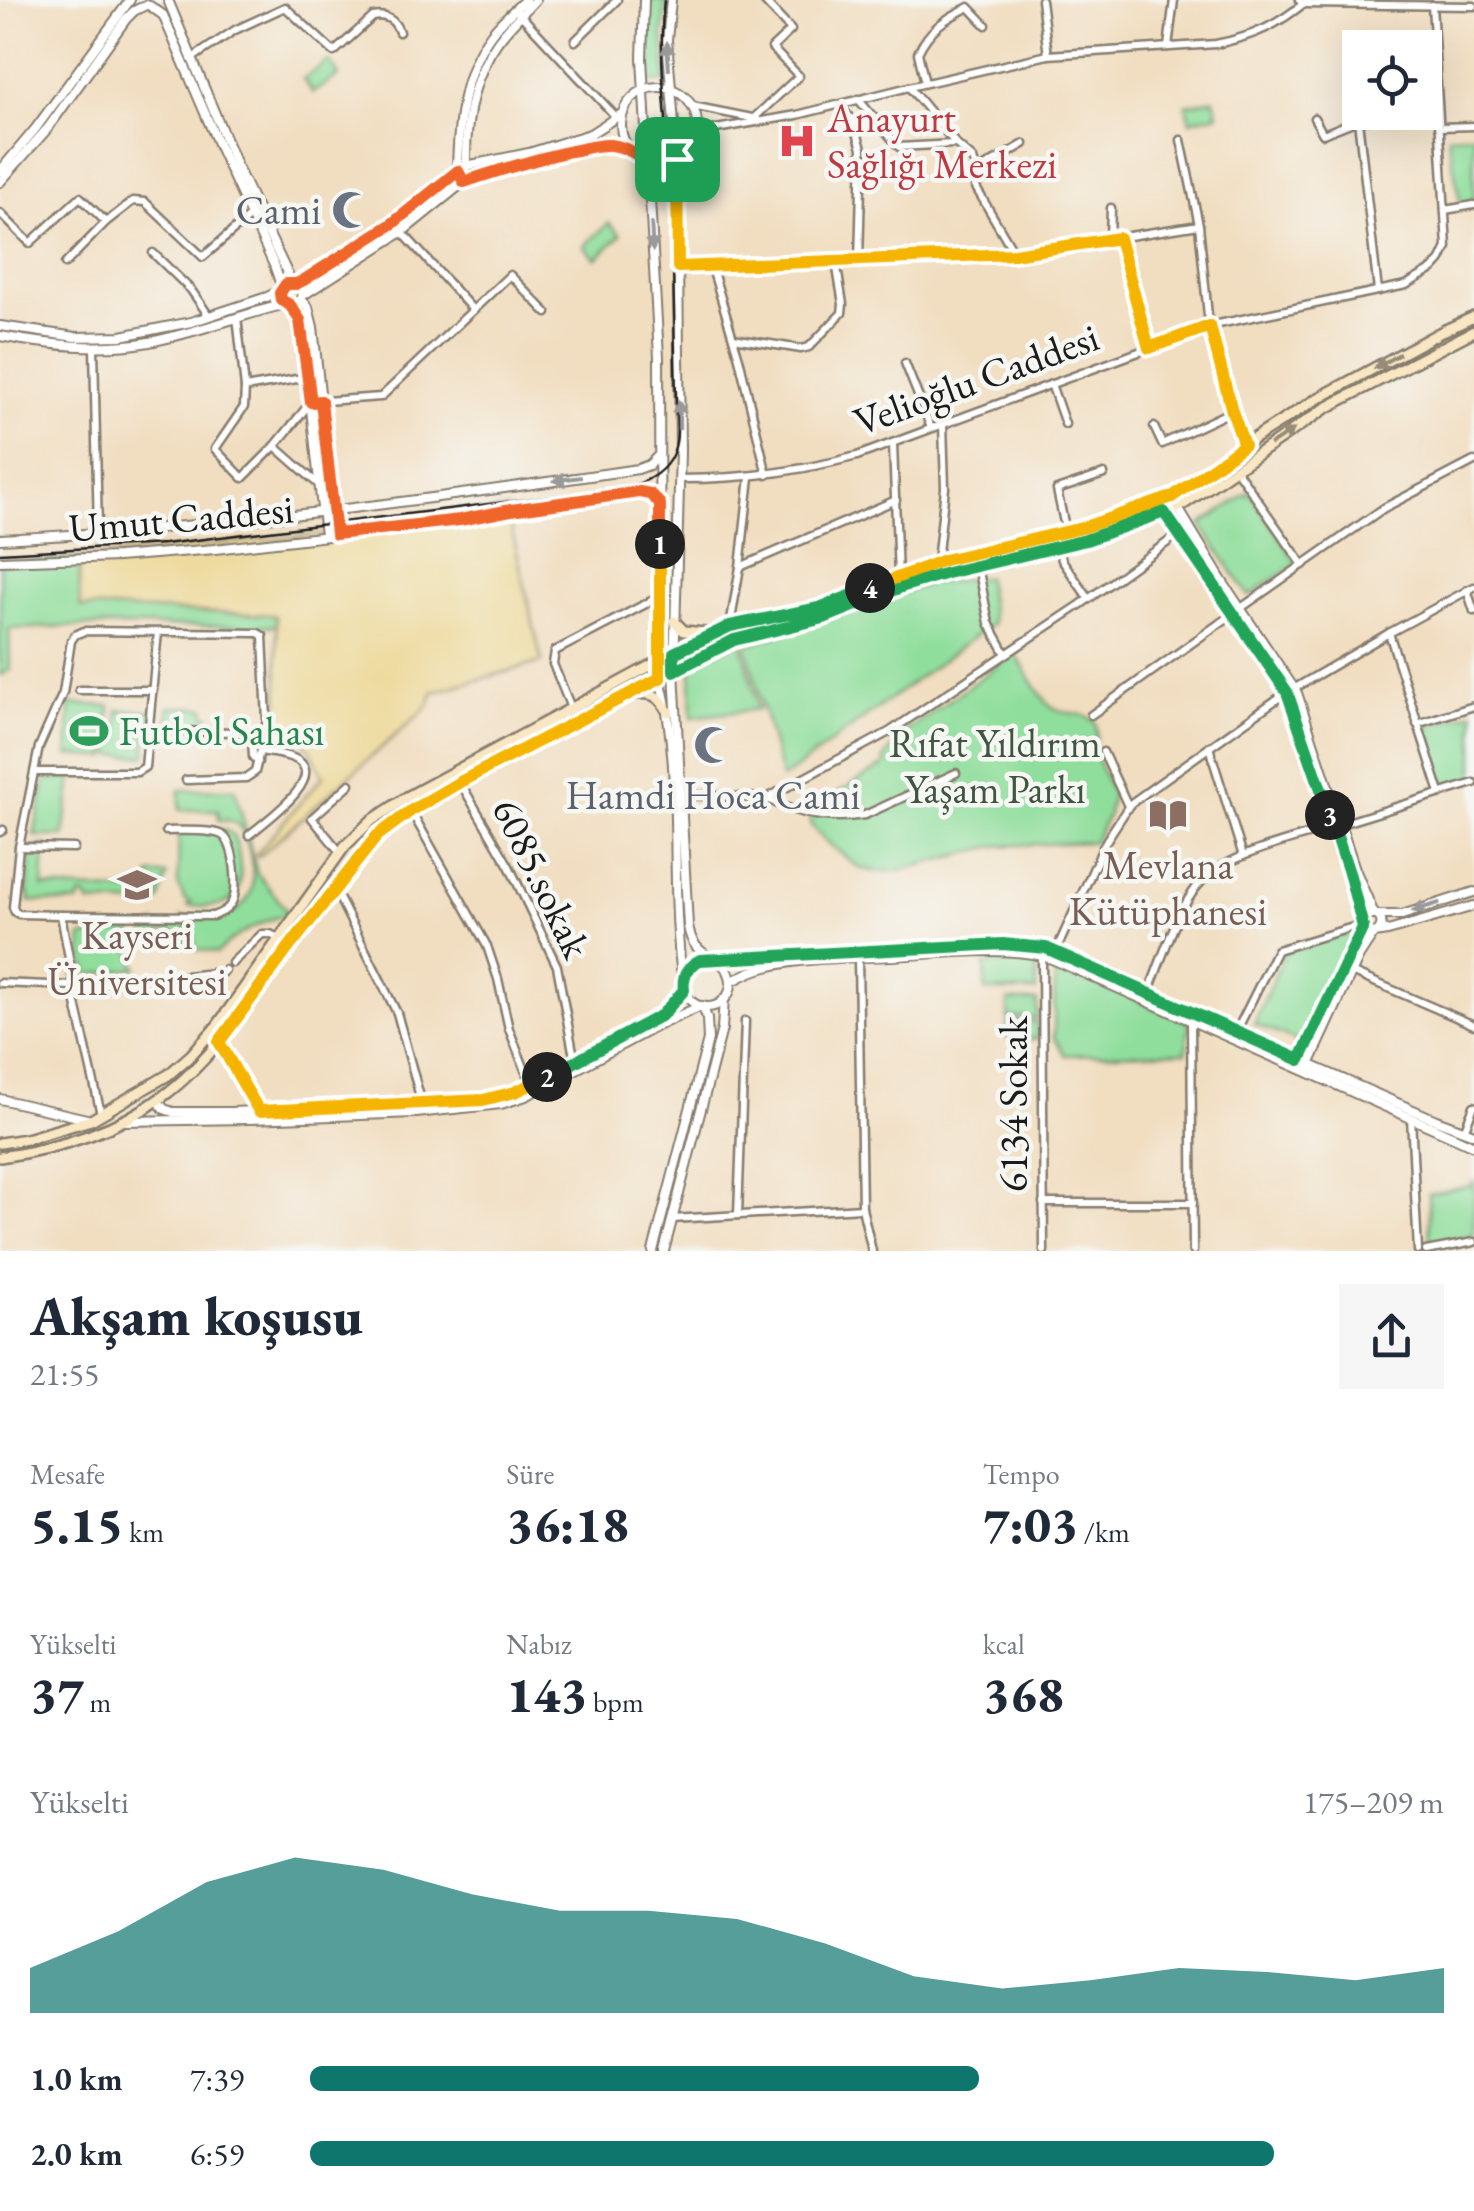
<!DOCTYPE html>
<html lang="tr">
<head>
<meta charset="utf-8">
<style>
  :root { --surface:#fff; --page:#f6f6f7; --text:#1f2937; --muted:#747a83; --accent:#0f766e }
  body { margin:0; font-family:"EB Garamond",serif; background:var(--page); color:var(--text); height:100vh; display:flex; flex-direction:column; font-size:38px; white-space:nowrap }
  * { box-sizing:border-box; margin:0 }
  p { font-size:32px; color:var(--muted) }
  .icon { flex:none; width:55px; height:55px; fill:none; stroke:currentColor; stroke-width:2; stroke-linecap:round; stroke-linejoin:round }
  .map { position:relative; height:1251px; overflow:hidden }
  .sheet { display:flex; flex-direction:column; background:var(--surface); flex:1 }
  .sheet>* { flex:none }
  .controls { position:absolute; left:1342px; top:30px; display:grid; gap:20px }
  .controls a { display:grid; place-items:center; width:100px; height:100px; border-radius:0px; background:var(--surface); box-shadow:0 10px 40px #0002; font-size:50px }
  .pin { position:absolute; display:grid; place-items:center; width:85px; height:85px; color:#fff; margin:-42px; border-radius:20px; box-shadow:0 5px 15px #0006 }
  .km { position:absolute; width:50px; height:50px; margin:-25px; border-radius:50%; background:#222; color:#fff; font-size:28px; line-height:50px; text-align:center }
  .round { display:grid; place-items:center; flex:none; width:105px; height:105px; border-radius:0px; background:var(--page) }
  .head { display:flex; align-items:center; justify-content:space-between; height:170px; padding:0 30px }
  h1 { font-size:55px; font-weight:800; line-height:75px }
  .figures { display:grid; grid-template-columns:repeat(3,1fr); gap:15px; height:170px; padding:10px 30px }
  .figures div { display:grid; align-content:center }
  .figures b { font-size:50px; font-weight:800 }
  .figures small { font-size:28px; font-weight:400 }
  .figures p { font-size:28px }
  .chart { height:280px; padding:20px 30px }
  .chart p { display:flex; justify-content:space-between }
  .chart svg { width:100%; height:180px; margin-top:10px; fill:var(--accent); opacity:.7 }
  ul { padding:0 30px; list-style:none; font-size:32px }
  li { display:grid; grid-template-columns:160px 120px 1fr; align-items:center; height:75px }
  li i { height:25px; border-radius:12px; background:var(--accent) }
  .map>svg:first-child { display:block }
</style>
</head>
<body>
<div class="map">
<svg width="1474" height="1251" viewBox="0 0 1474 1251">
  <rect width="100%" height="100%" fill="#f6f6f2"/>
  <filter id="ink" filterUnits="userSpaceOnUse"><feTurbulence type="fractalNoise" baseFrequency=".01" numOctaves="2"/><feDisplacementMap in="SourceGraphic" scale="20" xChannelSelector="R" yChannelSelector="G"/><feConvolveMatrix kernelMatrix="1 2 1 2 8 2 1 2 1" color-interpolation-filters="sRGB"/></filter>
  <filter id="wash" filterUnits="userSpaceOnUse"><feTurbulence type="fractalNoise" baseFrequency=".0048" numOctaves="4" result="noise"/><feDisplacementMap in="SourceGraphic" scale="40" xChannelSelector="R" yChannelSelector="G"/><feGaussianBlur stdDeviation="2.25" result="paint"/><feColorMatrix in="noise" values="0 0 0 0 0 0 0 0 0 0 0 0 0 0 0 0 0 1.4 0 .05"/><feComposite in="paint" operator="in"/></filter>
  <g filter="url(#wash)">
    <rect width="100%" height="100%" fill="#f1ddbf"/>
    <!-- green -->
    <g fill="#90de9c" stroke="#567d5c" stroke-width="2.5">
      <polygon points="648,0 666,0 663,36 666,81 646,82"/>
      <polygon points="329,61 339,75 313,93 303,79"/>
      <polygon points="1214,99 1218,114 1190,121 1186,105"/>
      <polygon points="1474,134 1474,200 1460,202 1448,136"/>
      <polygon points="609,223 621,235 596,259 584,246"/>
      <polygon points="1249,492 1297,563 1249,596 1201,525"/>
      <polygon points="79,559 81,607 273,615 277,620 275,626 81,626 9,629 10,670 0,675 0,563"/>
      <polygon points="986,577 993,623 782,779 746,645 932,583"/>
      <polygon points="741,641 759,709 692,717 691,666 710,654"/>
      <path d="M1015,653c10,16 19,35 32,49 19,22 63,-2 46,47l19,45 -4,21 -14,27 -99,4 -98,25h-24l-14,-3 -33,-27 -15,-16 -1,-16 76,-45 -2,-5 21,-27z"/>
      <polygon points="70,704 110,706 107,758 68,755"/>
      <polygon points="169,707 205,708 205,715 209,715 209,723 169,722"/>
      <polygon points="118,710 153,711 152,731 138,732 147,733 146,756 111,755 112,731 118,731"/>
      <polygon points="1474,712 1474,778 1445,786 1427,726"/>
      <polygon points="72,778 64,836 34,836 46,779"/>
      <path d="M235,789l22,84 32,40c-25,8 -54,20 -71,40l-23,-4 -1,-16 -12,-16c15,0 33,2 48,-4 10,-4 18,-12 21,-22 5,-15 -2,-60 -16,-68 -5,-3 -10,-3 -16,-3l-1,-10h-38v-20z"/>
      <path d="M179,830h46l8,5c5,10 6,20 7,31 4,41 -18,41 -52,40l3,-4 -6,-2 -7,-15z"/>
      <polygon points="45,844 43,887 150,893 150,875 167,875 160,899 155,905 89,903 87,897 81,896 78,903 29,901 30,895 27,894 32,849"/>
      <polygon points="180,922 188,930 191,941 181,942 176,933 166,931 160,933 156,942 143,941 149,928 155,923 157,926 165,924 177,926"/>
      <path d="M133,930l-3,18 7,20 -46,7c-9,-9 -9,-25 -10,-38z"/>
      <polygon points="1358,931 1309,1040 1299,1042 1254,1024 1285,952 1301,946"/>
      <polygon points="1036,963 1036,991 985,991 985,964"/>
      <polygon points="1055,963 1190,1023 1186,1052 1065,1055 1054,1037"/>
      <rect x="1008" y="1001" width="29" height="17"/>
      <rect x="1008" y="1022" width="29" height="17"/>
      <polygon points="1474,1182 1474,1235 1430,1243 1428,1194 1471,1186"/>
    </g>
    <!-- sand -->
    <polygon fill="#eeda9e" stroke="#857b5d" stroke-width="2.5" points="507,509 542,662 433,692 430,703 424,710 258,857 256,854 323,776 310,749 279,717 276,617 273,615 80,607 79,559 401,526"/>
  </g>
  <g filter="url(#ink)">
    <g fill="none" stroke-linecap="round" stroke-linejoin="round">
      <!-- minor casing -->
      <g stroke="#867c6e" stroke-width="11">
        <g id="minor">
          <polyline points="1041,0 1048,55"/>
          <polyline points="1299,0 1303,4 1474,6"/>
          <polyline points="515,9 617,118"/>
          <polyline points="575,41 617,0"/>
          <polyline points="1168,47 1174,0"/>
          <path d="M191,59l44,-29 50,-23 49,45 39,-35c13,-3 22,3 26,15"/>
          <path d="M925,83l-7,-30c11,-24 28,-35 51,-46l17,18"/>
          <polyline points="909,87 956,144 973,159 975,165 975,186 1015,254"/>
          <polyline points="858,99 899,147 954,144"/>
          <polyline points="839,105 853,121 862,148 859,262"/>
          <polyline points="692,106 757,119"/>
          <polyline points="754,118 799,76 772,48 791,30 763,0"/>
          <polyline points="1314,118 1323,134 1358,120 1421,112"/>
          <polyline points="1358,120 1378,291"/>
          <polyline points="1439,127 1474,126"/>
          <path d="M694,140l22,-11 81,-14 112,-28 139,-32 168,-11c39,-8 62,-19 92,-44"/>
          <polyline points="1181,140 1199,225 1209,326 1232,411 1244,445"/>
          <polyline points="976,172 1024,144"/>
          <polyline points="1445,210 1474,205"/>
          <polyline points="0,213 30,243 80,197 106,222"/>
          <polyline points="402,232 473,310"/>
          <polyline points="1119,238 1149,348"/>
          <polyline points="1110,239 1111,208"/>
          <polyline points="153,253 191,290 209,316"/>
          <polyline points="65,264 106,222 133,201 145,202 203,257 250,216"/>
          <polyline points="711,265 739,358 767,475"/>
          <polyline points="678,267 859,262 1015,254 1199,225"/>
          <polyline points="237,317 245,388 244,407 215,449 243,478 275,446 311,402 381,397 510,275 547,313"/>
          <polyline points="733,338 801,349 809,347 842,313 843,304 836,262"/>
          <polyline points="94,347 98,533"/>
          <polyline points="905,363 931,428"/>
          <polyline points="1051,384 1065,424"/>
          <polyline points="245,388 308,377"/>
          <polyline points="1154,427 1162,444 1232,411"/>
          <polyline points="893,444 898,577"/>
          <polyline points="275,446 319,485"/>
          <polyline points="1235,468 1303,565"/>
          <path d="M679,479c61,0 119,-7 178,-23l352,-130 197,-41 27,-16 8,-9 6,-13 -15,-242"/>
          <polyline points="1066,532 1057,490 1104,474"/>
          <polyline points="1058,546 1062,560 1089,599"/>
          <polyline points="937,562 945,488 943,424"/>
          <polyline points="978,566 989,623 1006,654"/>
          <polyline points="740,567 896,500"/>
          <polyline points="1467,590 1474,611"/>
          <polyline points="1241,608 1384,508 1474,461"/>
          <polyline points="730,626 740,567 750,477"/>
          <polyline points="1389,633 1440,793"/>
          <polyline points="1295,688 1389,633 1474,587"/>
          <polyline points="79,690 153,690"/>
          <polyline points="571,708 553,664 555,651 659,597"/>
          <polyline points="1091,715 1234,613"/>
          <polyline points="1417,724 1474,706"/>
          <polyline points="149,731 249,732 252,736 253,757 258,762"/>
          <polyline points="1209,747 1243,856"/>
          <polyline points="1103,752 1128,806"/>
          <polyline points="35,772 137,772 145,767 158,632"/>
          <polyline points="460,782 509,866 557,966 575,1062"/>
          <polyline points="682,795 767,798 889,732 1080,605 1179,534"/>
          <path d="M768,799c31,17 62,21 97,16l91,-42"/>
          <polyline points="411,811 487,946 498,979 509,1029 531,1085"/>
          <polyline points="1341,824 1474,783"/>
          <path d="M166,831c14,0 45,-2 56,4 13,7 17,55 10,67 -4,8 -11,11 -19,14l-152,-1 12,64 9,8 141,-15 2,-2"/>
          <polyline points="0,832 3,830"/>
          <path d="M249,835c14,-12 84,-60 44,-77 -10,-4 -22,-5 -32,-7"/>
          <polyline points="19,847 74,848"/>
          <polyline points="340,852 312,818 350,784"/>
          <polyline points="334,888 397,1013 422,1104"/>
          <polyline points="61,915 19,914 15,912 13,907 19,847 39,747 63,693 71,641 75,635 84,631 258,633 263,636 267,720 255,772 246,778 186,780"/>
          <polyline points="1055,953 1106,841 1130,804 1287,692"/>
          <polyline points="1042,956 1044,1251"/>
          <polyline points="858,958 862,1208 872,1251"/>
          <polyline points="232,963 262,934 270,934 278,938"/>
          <polyline points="1351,972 1474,1025"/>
          <polyline points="0,983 72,986 101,1114"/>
          <path d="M1148,993c12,-29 27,-76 45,-101 26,-38 98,-51 141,-65"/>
          <polyline points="1191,1021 1193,1251"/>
          <polyline points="1236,1032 1277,950 1363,924"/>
          <polyline points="219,1042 259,1111"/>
          <polyline points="1411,1117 1418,1251"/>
          <polyline points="1464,1131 1474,1106"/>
          <polyline points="1043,1203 1193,1203"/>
          <polyline points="738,1215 745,1021"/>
          <polyline points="672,1219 862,1208"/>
          <polyline points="1426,1251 1474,1242"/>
        </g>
      </g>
      <!-- tertiary casing -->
      <g stroke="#867c6e" stroke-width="12">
        <g id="tertiary">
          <polyline points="168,0 237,167 292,283"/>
          <path d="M644,0l-2,58 17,299 1,321c25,99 8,204 23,305"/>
          <path d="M671,0l-4,40 10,119 3,292 -6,220 14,255c3,18 10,24 25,34"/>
          <polyline points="150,6 163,15 219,146 274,265 282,288"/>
          <circle cx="659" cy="125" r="38"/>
          <path d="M466,167c-1,-43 6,-90 32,-126 11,-15 25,-28 37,-41"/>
          <polyline points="0,171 36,128 130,0"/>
          <path d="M460,174l-3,-3c1,-47 5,-98 34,-137 10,-13 22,-23 34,-34"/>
          <polyline points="0,182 48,128 126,19 134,11 146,5"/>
          <circle cx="291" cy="294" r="11"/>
          <polyline points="296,284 392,224 466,166 529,153 574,139 590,134 623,113"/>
          <polyline points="302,296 402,232 464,182 521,163 593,147 608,145 623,147 633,153"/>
          <polyline points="301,299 308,307 313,327 335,534"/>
          <polyline points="290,305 298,314 302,328 325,535"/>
          <polyline points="0,326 76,337 121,336 191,322 267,297 281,290"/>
          <path d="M0,336c49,9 99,15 149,6 47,-9 91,-27 137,-38"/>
          <polyline points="1178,508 1222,581 1297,693 1355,869 1374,914"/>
          <polyline points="1165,512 1287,692 1339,843 1363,920"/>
          <path d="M0,539c215,-10 426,-39 638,-70l11,-4 10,-10"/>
          <polyline points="0,561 118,557 215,549 460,521 511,510 631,492 650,494 660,503"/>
          <polyline points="1377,915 1402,915 1474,892"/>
          <path d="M1377,932c6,-5 6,-12 0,-17h-10l-4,5v7c6,9 15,5 25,4l86,-25"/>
          <circle cx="707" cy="983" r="24"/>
          <path d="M715,960c69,-6 138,-10 208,-13 37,-2 78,-7 115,-1l398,174 38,14"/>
          <path d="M731,982c12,-7 22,-12 35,-15 40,-10 83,-9 124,-11 46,-2 120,-12 162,3l422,187"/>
          <polyline points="1299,1063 1363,927"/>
          <polyline points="1308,1067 1359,956 1374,933"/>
          <polyline points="0,1099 91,1120"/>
          <polyline points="157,1100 164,1109 173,1112 231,1112 420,1104 483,1100 505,1095 542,1079 662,1015 684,989"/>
          <polyline points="122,1121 250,1119 416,1113 501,1104 526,1096 659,1025 701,1006"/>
          <polyline points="653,1251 708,1040 707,1019 703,1006"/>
          <polyline points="664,1251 722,1029 724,999"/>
        </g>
      </g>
      <!-- secondary casing -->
      <g stroke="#867c6e" stroke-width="14">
        <g id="secondary">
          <polyline points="674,621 684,631 705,633"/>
          <path d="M635,694c18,-2 25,2 33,18"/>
          <polyline points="0,1143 26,1139 91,1120 168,1075 191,1055 217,1026 345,846 371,821 407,797 713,632 730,626 819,608 944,560 1082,529 1172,497 1250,441 1317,399 1443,331 1474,317"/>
          <path d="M0,1157c56,-8 116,-26 162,-60 60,-43 110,-128 155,-187 20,-25 38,-56 63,-76 37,-31 81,-52 123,-75 65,-33 132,-66 195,-102l36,-17 89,-22 81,-32 43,-13 139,-33 92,-32 148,-100 148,-77"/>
        </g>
      </g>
      <!-- minor -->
      <use href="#minor" stroke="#fff" stroke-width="6"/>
      <!-- tertiary -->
      <use href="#tertiary" stroke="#fff" stroke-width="8"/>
      <!-- secondary -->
      <use href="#secondary" stroke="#f9e7c3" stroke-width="9"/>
      <!-- tram -->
      <path stroke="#1c1c1c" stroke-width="2.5" d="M0,553l164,-9 463,-57c29,-7 50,-24 50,-56 -3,-89 -3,-180 -8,-269 -3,-55 -11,-108 -5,-162"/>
    </g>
    <!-- one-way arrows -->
    <defs><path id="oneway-solid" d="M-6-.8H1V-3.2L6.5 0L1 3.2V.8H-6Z" transform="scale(2.5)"/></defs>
    <g fill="#999">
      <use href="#oneway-solid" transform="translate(668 56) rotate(-94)"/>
      <use href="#oneway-solid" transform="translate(652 237) rotate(87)"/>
      <use href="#oneway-solid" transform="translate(679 415) rotate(-91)"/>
      <use href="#oneway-solid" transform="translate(567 479) rotate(172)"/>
      <use href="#oneway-solid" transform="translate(1426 907) rotate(163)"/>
    </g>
    <g fill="#968c78">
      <use href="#oneway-solid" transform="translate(1387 361) rotate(151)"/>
      <use href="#oneway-solid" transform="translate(1282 437) rotate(-33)"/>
    </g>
  </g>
  <g fill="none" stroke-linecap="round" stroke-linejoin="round" filter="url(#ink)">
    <!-- split-1 casing -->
    <g stroke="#fff" stroke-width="20">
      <path id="split-1" d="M660,544v-40l-10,-10 -11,-2 -128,18 -51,10 -124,14 -15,-133 -10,1 -11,-82 -10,-15 -9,-5 -1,-7 6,-9h10l8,-4 88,-56 66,-53 6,11c36,-12 71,-23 107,-31 13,-2 27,-7 39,-6 28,2 35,27 67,14"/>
    </g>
    <!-- split-2 casing -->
    <g stroke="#fff" stroke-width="20">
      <polyline id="split-2" points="547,1077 515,1092 483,1100 259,1111 219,1042 290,946 377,836 412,810 460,782 660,678 660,544"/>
    </g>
    <!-- split-3 casing -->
    <g stroke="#fff" stroke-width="20">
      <path id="split-3" d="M547,1077l115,-62 22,-25c-2,-14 4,-24 16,-30l303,-16 43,4 254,112 63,-133 -13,-51 -20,-61"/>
    </g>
    <!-- split-4 casing -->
    <g stroke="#fff" stroke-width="20">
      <polyline id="split-4" points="870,588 819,608 730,626 674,653 674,671 734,640 824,618 904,586 947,573 1086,540 1164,512 1287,692 1330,815"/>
    </g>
    <!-- split-5 casing -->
    <g stroke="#fff" stroke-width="20">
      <polyline id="split-5" points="677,159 678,267 1014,254 1119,238 1149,348 1210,326 1232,411 1244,445 1172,497 1082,528 944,560 870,588"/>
    </g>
    <!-- split-1 -->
    <use href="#split-1" stroke="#f0652b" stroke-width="12"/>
    <!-- split-2 -->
    <use href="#split-2" stroke="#f5b400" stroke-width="12"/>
    <!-- split-3 -->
    <use href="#split-3" stroke="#22a559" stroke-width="12"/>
    <!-- split-4 -->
    <use href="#split-4" stroke="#22a559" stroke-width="12"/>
    <!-- split-5 -->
    <use href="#split-5" stroke="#f5b400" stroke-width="12"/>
  </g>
  <!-- icons -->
  <defs>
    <g id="hospital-bare" transform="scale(3)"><path d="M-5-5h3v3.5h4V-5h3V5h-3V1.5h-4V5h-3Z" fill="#e0444e" stroke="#f6f6f2" stroke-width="2.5" paint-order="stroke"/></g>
    <g id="mosque-bare" transform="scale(3)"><path d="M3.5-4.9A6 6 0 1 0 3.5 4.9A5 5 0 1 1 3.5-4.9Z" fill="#6b7280" stroke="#f6f6f2" stroke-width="2.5" paint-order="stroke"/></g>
    <g id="stadium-bare" transform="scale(3)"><path d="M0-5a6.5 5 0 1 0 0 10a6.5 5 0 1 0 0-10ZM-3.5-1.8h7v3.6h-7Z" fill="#2e9e5b" stroke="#f6f6f2" stroke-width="2.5" paint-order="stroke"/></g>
    <g id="library-bare" transform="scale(3)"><path d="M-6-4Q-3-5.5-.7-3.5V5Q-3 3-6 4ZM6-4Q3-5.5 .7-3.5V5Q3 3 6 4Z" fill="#8d6e63" stroke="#f6f6f2" stroke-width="2.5" paint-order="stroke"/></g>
    <g id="university-bare" transform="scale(3)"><path d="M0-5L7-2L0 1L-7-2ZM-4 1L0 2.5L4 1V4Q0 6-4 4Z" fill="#8d6e63" stroke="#f6f6f2" stroke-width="2.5" paint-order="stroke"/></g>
  </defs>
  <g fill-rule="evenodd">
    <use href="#hospital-bare" x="797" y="141"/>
    <use href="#mosque-bare" x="351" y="210"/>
    <use href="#stadium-bare" x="89" y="731"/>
    <use href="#mosque-bare" x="713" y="745"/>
    <use href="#library-bare" x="1168" y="815"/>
    <use href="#university-bare" x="137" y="885"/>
  </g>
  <g text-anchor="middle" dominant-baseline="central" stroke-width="9" stroke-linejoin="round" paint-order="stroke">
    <!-- health labels -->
    <g font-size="40" fill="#be3a42" stroke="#f6f6f2" text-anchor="start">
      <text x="827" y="118">Anayurt<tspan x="827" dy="46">Sağlığı Merkezi</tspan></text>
    </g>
    <!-- worship labels -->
    <g font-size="40" fill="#5b616d" stroke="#f6f6f2" text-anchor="end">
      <text x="321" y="210">Cami</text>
      <text x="713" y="795" text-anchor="middle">Hamdi Hoca Cami</text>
    </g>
    <!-- street labels -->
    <g font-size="40" fill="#1c1c1c" stroke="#f6f6f2">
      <text transform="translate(976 379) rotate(-20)">Velioğlu Caddesi</text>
      <text transform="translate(181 518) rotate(-5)">Umut Caddesi</text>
      <text transform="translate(542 878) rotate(64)">6085.sokak</text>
      <text transform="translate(1013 1104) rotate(-90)">6134 Sokak</text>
    </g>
    <!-- leisure labels -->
    <g font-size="40" fill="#27864d" stroke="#f6f6f2" text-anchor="start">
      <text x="119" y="731">Futbol Sahası</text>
    </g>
    <!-- park labels -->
    <g font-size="40" fill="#3f5642" stroke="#f6f6f2">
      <text x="995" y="743">Rıfat Yıldırım<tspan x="995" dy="46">Yaşam Parkı</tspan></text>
    </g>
    <!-- education labels -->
    <g font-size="40" fill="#785e54" stroke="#f6f6f2">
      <text x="1168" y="865">Mevlana<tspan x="1168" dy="46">Kütüphanesi</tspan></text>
      <text x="137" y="935">Kayseri<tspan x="137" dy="46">Üniversitesi</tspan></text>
    </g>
  </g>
</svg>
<div class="controls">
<a><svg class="icon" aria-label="locate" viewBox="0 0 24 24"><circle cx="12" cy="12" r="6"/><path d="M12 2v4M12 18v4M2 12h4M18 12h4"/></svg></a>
</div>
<div class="pin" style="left:677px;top:159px;background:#1e9e55"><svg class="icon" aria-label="arrive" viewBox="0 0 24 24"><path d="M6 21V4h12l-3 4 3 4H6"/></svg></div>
<b class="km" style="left:660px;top:544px">1</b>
<b class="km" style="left:547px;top:1077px">2</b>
<b class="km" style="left:1330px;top:815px">3</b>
<b class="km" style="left:870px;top:588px">4</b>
</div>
<section class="sheet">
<div class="head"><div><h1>Akşam koşusu</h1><p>21:55</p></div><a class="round"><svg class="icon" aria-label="share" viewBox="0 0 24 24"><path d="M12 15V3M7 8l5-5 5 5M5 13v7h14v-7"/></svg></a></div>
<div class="figures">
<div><p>Mesafe</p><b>5.15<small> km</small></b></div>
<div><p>Süre</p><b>36:18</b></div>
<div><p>Tempo</p><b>7:03<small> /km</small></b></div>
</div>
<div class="figures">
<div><p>Yükselti</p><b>37<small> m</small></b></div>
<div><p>Nabız</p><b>143<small> bpm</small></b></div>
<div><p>kcal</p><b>368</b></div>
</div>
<div class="chart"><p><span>Yükselti</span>175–209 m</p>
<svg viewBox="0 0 160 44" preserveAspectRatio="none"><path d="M0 44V33L10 24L20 12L30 6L40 9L50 15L60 19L70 19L80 21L90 27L100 35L110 38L120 36L130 33L140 34L150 36L160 33V44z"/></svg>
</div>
<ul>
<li><b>1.0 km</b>7:39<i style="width:59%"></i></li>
<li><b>2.0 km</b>6:59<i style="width:85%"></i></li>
</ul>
</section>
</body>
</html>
